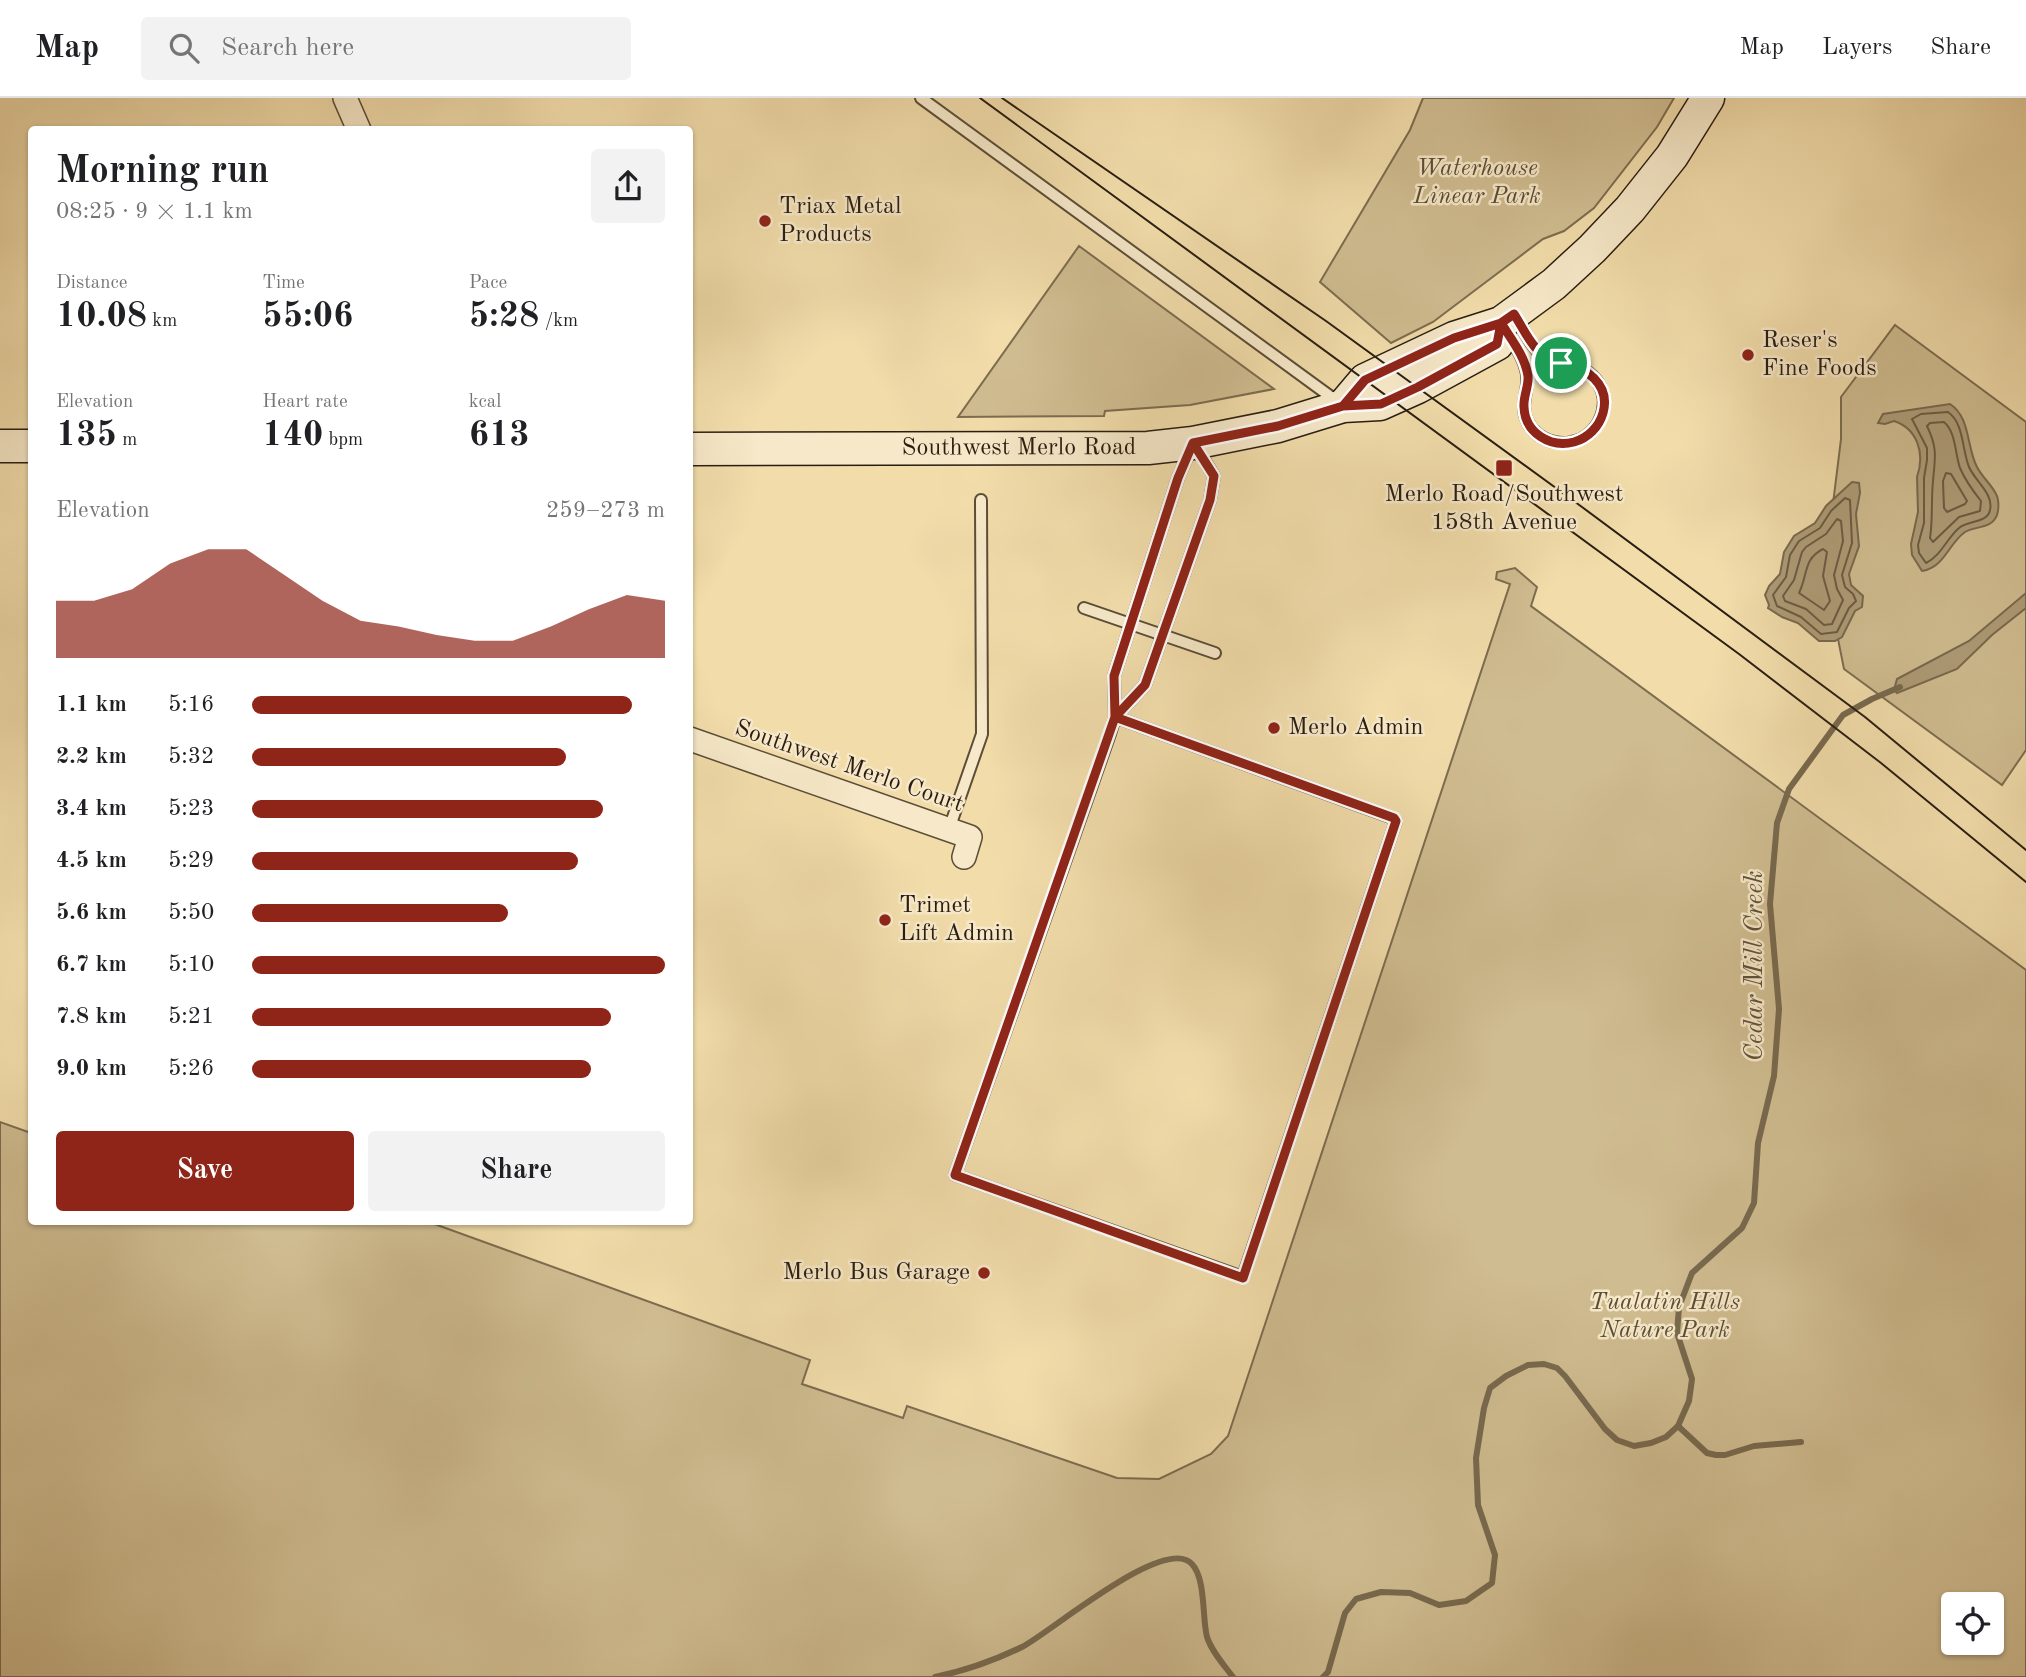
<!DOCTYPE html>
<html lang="en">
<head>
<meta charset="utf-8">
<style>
  :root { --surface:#fff; --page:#f2f2f2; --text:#202124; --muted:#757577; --line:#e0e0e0; --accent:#8f2418 }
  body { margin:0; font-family:"Old Standard TT",serif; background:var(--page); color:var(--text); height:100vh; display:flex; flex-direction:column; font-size:26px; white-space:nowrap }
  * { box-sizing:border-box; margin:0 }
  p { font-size:23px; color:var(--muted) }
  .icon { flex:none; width:38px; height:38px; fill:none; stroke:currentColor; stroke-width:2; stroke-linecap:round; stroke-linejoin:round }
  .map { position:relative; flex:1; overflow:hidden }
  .panel { position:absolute; left:28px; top:28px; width:665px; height:1099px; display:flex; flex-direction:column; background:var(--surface); border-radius:7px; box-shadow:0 2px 5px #0004 }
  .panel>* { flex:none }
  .buttons { position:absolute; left:1941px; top:1494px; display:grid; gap:14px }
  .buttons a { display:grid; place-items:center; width:63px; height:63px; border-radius:7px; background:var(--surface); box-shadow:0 2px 5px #0004; font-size:35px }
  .pin { position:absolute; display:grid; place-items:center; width:60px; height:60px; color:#fff; margin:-30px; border:4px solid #fff; border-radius:50%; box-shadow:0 2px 7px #0007 }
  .round { display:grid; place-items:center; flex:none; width:74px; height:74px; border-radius:7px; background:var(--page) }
  .headline { display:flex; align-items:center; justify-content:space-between; height:119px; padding:0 28px }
  h1 { font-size:38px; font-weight:700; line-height:52px }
  .stats { display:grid; grid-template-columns:repeat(3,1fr); gap:10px; height:119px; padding:7px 28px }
  .stats div { display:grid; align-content:center }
  .stats b { font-size:35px; font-weight:700 }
  .stats small { font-size:19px; font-weight:400 }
  .stats p { font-size:19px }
  .chart { height:196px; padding:14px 28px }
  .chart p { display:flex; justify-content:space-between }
  .chart svg { width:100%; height:126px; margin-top:7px; fill:var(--accent); opacity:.7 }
  .primary-button { display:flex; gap:14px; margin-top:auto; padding:14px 28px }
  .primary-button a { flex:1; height:80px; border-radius:7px; background:var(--accent); color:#fff; font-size:28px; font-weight:700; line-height:80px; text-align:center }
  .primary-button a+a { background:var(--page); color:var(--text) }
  ul { padding:0 28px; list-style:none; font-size:23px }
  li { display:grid; grid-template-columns:112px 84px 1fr; align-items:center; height:52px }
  li i { height:18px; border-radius:9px; background:var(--accent) }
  header { display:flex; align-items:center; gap:42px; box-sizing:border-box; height:98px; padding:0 35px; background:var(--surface); border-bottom:2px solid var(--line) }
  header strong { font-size:33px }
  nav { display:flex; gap:38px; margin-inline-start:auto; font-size:24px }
  .search { width:490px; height:63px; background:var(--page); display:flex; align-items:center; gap:18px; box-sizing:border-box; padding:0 24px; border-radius:7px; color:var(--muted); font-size:26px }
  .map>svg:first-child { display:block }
</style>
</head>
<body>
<header>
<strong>Map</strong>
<div class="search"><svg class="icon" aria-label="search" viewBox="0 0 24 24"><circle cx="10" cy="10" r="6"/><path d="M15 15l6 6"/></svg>Search here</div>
<nav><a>Map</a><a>Layers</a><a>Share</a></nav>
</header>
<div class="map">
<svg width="2026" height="1579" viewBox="0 0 2026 1579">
  <rect width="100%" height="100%" fill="#f1dcaa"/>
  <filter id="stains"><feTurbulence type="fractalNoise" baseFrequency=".00286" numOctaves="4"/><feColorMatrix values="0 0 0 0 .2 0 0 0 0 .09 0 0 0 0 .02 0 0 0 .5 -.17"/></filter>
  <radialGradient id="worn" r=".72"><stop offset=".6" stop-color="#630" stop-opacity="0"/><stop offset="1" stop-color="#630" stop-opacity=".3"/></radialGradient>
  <!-- green -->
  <g fill="#cfbc90" stroke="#7c6c50" stroke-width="2" fill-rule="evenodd">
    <polygon points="1423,0 1674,0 1657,29 1594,110 1564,133 1543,141 1433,224 1391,245 1320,184 1410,32"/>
    <polygon points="1079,148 1274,291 1190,307 1105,313 1104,318 958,319"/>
    <polygon points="1895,227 2026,324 2026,652 2002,687 1844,571 1836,531 1831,422 1841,341 1841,299"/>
    <path d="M1515,470l22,19 -6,19 495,364v707h-2026v-555l31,11 1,89h397l381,138 -8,24 101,34 4,-12 210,72 42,1 52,-25 17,-18 282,-852 -14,-5 1,-7zM1953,1507h39v38h-39z"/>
  </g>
  <!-- water -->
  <g fill="#ad9b76" stroke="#78694e" stroke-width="2">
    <path d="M1950,306c21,14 16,42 27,63 5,10 14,17 19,27 3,5 3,15 1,21 -5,14 -22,11 -32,17 -17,12 -20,35 -43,39l-10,-16 -1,-11 7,-32 -1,-35c8,-23 1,-48 -23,-56l-9,3 -7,-1 5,-9z"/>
    <polygon points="1852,384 1859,385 1860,395 1856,416 1859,448 1849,476 1851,487 1863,498 1862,509 1855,513 1842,539 1835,543 1819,543 1798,525 1782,519 1768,510 1769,507 1765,497 1769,488 1780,476 1784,454 1794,438 1815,425 1826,408"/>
    <polygon points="2026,495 2026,510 1992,537 1957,571 1897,595 1894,592 1897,581 1969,543"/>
  </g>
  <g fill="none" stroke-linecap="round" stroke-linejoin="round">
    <!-- shore -->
    <g stroke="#6b5c44" stroke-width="2">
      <path d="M1948,314c16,11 14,38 21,55 6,14 25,27 21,43 -2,13 -22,10 -31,18 -12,10 -18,28 -33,35l-7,-10 -1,-8 6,-22v-45l3,-18v-12l-15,-29 9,-5z"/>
      <path d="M1944,324c12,10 11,32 16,46 5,12 13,23 21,33l-1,10 -21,6 -26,25 -3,-4c3,-19 1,-37 3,-57 2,-24 5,-32 -6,-55l3,-3z"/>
      <polygon points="1946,375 1951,376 1967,403 1965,406 1947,414 1944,410 1943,383"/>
      <polygon points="1845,400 1850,402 1852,445 1842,477 1845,489 1853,496 1856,503 1849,510 1837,534 1821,536 1801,519 1777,508 1773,497 1786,479 1790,457 1799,443 1820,430 1831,413"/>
      <polygon points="1837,421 1841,423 1843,443 1834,477 1837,491 1843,502 1832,526 1824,527 1806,511 1785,503 1783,498 1794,482 1802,454 1806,449 1826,436"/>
      <path d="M1823,451l4,3 -4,24 7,25 -6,9 -25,-17c9,-18 4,-34 24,-44z"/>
    </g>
    <!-- stream -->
    <g stroke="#78694e" stroke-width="6">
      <polyline points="1678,1328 1707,1355 1716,1357 1725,1357 1754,1348 1801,1344"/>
      <path d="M935,1579c29,-6 60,-17 87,-30 28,-14 143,-113 170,-83 14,15 10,54 15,73 5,15 17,28 26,40"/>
      <polyline points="1323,1579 1328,1574 1345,1515 1356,1501 1381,1494 1410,1495 1439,1507 1466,1503 1492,1485 1495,1457 1478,1407 1476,1360 1484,1310 1490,1290 1506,1278 1528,1267 1544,1266 1557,1270 1565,1278 1605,1331 1617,1342 1634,1348 1651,1345 1666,1339 1678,1328 1689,1303 1692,1281 1677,1235 1679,1209 1692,1175 1742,1130 1754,1105 1758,1045 1774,978 1779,911 1770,806 1777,725 1789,691 1843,617 1872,601 1900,589"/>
    </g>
    <!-- lane casing -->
    <g stroke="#5b4d37" stroke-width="14">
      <g id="lane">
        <polyline points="921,0 1338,304"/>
        <path d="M1506,233c9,14 18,27 21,43 2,10 -3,22 -3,32 0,25 24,41 48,36 27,-5 42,-40 24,-62 -17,-21 -38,-11 -52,-23 -13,-10 -20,-27 -28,-40"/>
        <polyline points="1084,510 1215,555"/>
        <polyline points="1115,619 1393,720 1396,723 1243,1179 955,1077 1110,636 1115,619 1114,578 1178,380 1191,350"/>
        <polyline points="1115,619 1145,587 1210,402 1214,378 1195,347"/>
        <polyline points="949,731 982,636 981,402"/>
      </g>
    </g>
    <!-- street casing -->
    <g stroke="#5b4d37" stroke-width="26">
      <g id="street">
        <polyline points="345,0 359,32"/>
        <polyline points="690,641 970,739 964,759"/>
      </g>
    </g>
    <!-- secondary casing -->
    <g stroke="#291d11" stroke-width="35">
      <g id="secondary">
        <polyline points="1343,308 1365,282 1454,240 1501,225 1554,186 1592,151 1630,111 1672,58 1708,0"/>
        <polyline points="0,348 32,348"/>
        <path id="s1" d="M690,351l458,-1 45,-5 85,-17 65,-20 37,-2 38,-17 79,-43 4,-21"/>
      </g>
    </g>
    <!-- lane -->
    <use href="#lane" stroke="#f6e8c8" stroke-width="10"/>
    <!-- street -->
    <use href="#street" stroke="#f6e8c8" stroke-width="23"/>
    <!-- secondary -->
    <use href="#secondary" stroke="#f6e8c8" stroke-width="32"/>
    <!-- tram -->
    <g stroke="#291d11" stroke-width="2">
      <polyline points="980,0 1739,556 1881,665 2026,784"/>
      <polyline points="1002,0 1326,223 1582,409 1865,619 2026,752"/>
    </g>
  </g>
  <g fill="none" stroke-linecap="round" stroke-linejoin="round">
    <!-- route casing -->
    <g stroke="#fff" stroke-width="14">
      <path id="route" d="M1561,265c-27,-7 -33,-27 -47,-49l-13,9 -47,15 -89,42 -22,26 -65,20 -85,17 -15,35 -64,198 1,41 279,101 2,3 -153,457 -288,-103 160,-458 30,-32 65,-185 4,-24 -21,-33 85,-17 65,-20 38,-2 37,-17 79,-43 4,-21c10,16 24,33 27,53 1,10 -5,21 -4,31 1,26 26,41 50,35 14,-4 25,-15 29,-29 8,-29 -18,-47 -42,-50"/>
    </g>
    <!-- route -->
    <use href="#route" stroke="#8f2418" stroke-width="9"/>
  </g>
  <!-- markers -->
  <g fill="#8f2418" stroke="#f6e8c8" stroke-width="2.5">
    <circle cx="765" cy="123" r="7"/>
    <circle cx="1748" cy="257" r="7"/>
    <rect x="1495" y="361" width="18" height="18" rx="3.5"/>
    <circle cx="1274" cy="630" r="7"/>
    <circle cx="885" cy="822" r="7"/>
    <circle cx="984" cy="1175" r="7"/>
  </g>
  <g text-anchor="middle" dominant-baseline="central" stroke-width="5" stroke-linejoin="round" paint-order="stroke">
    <!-- park labels -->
    <g font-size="24" font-style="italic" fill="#5b4d37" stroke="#f6e8c8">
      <text x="1477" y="71">Waterhouse<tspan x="1477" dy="28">Linear Park</tspan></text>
      <text x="1665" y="1205">Tualatin Hills<tspan x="1665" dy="28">Nature Park</tspan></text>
    </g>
    <!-- poi labels -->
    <g font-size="24" fill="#291d11" stroke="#f6e8c8" text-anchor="start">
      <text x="779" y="109">Triax Metal<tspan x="779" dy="28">Products</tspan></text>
      <text x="1762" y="243">Reser's<tspan x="1762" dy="28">Fine Foods</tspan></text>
      <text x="1504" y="397" text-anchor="middle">Merlo Road/Southwest<tspan x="1504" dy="28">158th Avenue</tspan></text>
      <text x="1288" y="630">Merlo Admin</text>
      <text x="899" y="808">Trimet<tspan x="899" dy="28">Lift Admin</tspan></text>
      <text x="970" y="1175" text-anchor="end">Merlo Bus Garage</text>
    </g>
    <!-- street labels -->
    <g font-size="24" fill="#291d11" stroke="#f6e8c8">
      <text stroke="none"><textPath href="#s1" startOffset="329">Southwest Merlo Road</textPath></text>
      <text transform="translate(849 669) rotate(19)">Southwest Merlo Court</text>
    </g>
    <!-- water labels -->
    <g font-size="26" font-style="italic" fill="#5e4f39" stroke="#f6e8c8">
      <text transform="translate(1755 868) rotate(-90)">Cedar Mill Creek</text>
    </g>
  </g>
  <rect width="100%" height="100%" filter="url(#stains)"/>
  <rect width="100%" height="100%" fill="url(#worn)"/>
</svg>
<div class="buttons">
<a><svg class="icon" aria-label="locate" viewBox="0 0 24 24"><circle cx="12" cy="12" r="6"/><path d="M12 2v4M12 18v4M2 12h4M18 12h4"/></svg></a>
</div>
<div class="pin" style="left:1561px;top:265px;background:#1e9e55"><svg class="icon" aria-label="arrive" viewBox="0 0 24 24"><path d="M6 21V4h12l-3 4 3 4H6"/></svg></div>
<section class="panel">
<div class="headline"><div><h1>Morning run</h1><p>08:25 · 9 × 1.1 km</p></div><a class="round"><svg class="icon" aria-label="share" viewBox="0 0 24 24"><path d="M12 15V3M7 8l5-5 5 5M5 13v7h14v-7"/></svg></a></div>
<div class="stats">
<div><p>Distance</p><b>10.08<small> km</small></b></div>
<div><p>Time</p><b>55:06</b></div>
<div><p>Pace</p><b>5:28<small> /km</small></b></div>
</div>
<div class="stats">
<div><p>Elevation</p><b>135<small> m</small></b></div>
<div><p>Heart rate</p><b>140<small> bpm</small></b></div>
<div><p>kcal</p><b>613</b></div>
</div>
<div class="chart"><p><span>Elevation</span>259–273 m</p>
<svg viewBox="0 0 160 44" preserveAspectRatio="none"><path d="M0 44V24L10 24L20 20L30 11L40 6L50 6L60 15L70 24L80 31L90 33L100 36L110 38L120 38L130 33L140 27L150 22L160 24V44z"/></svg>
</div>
<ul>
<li><b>1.1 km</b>5:16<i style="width:92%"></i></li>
<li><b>2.2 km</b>5:32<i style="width:76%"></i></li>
<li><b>3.4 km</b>5:23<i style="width:85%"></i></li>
<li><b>4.5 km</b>5:29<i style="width:79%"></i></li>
<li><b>5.6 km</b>5:50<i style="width:62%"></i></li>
<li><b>6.7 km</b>5:10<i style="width:100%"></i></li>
<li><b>7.8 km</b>5:21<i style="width:87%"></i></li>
<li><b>9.0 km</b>5:26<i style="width:82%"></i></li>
</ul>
<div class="primary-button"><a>Save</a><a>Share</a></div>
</section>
</div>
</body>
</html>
